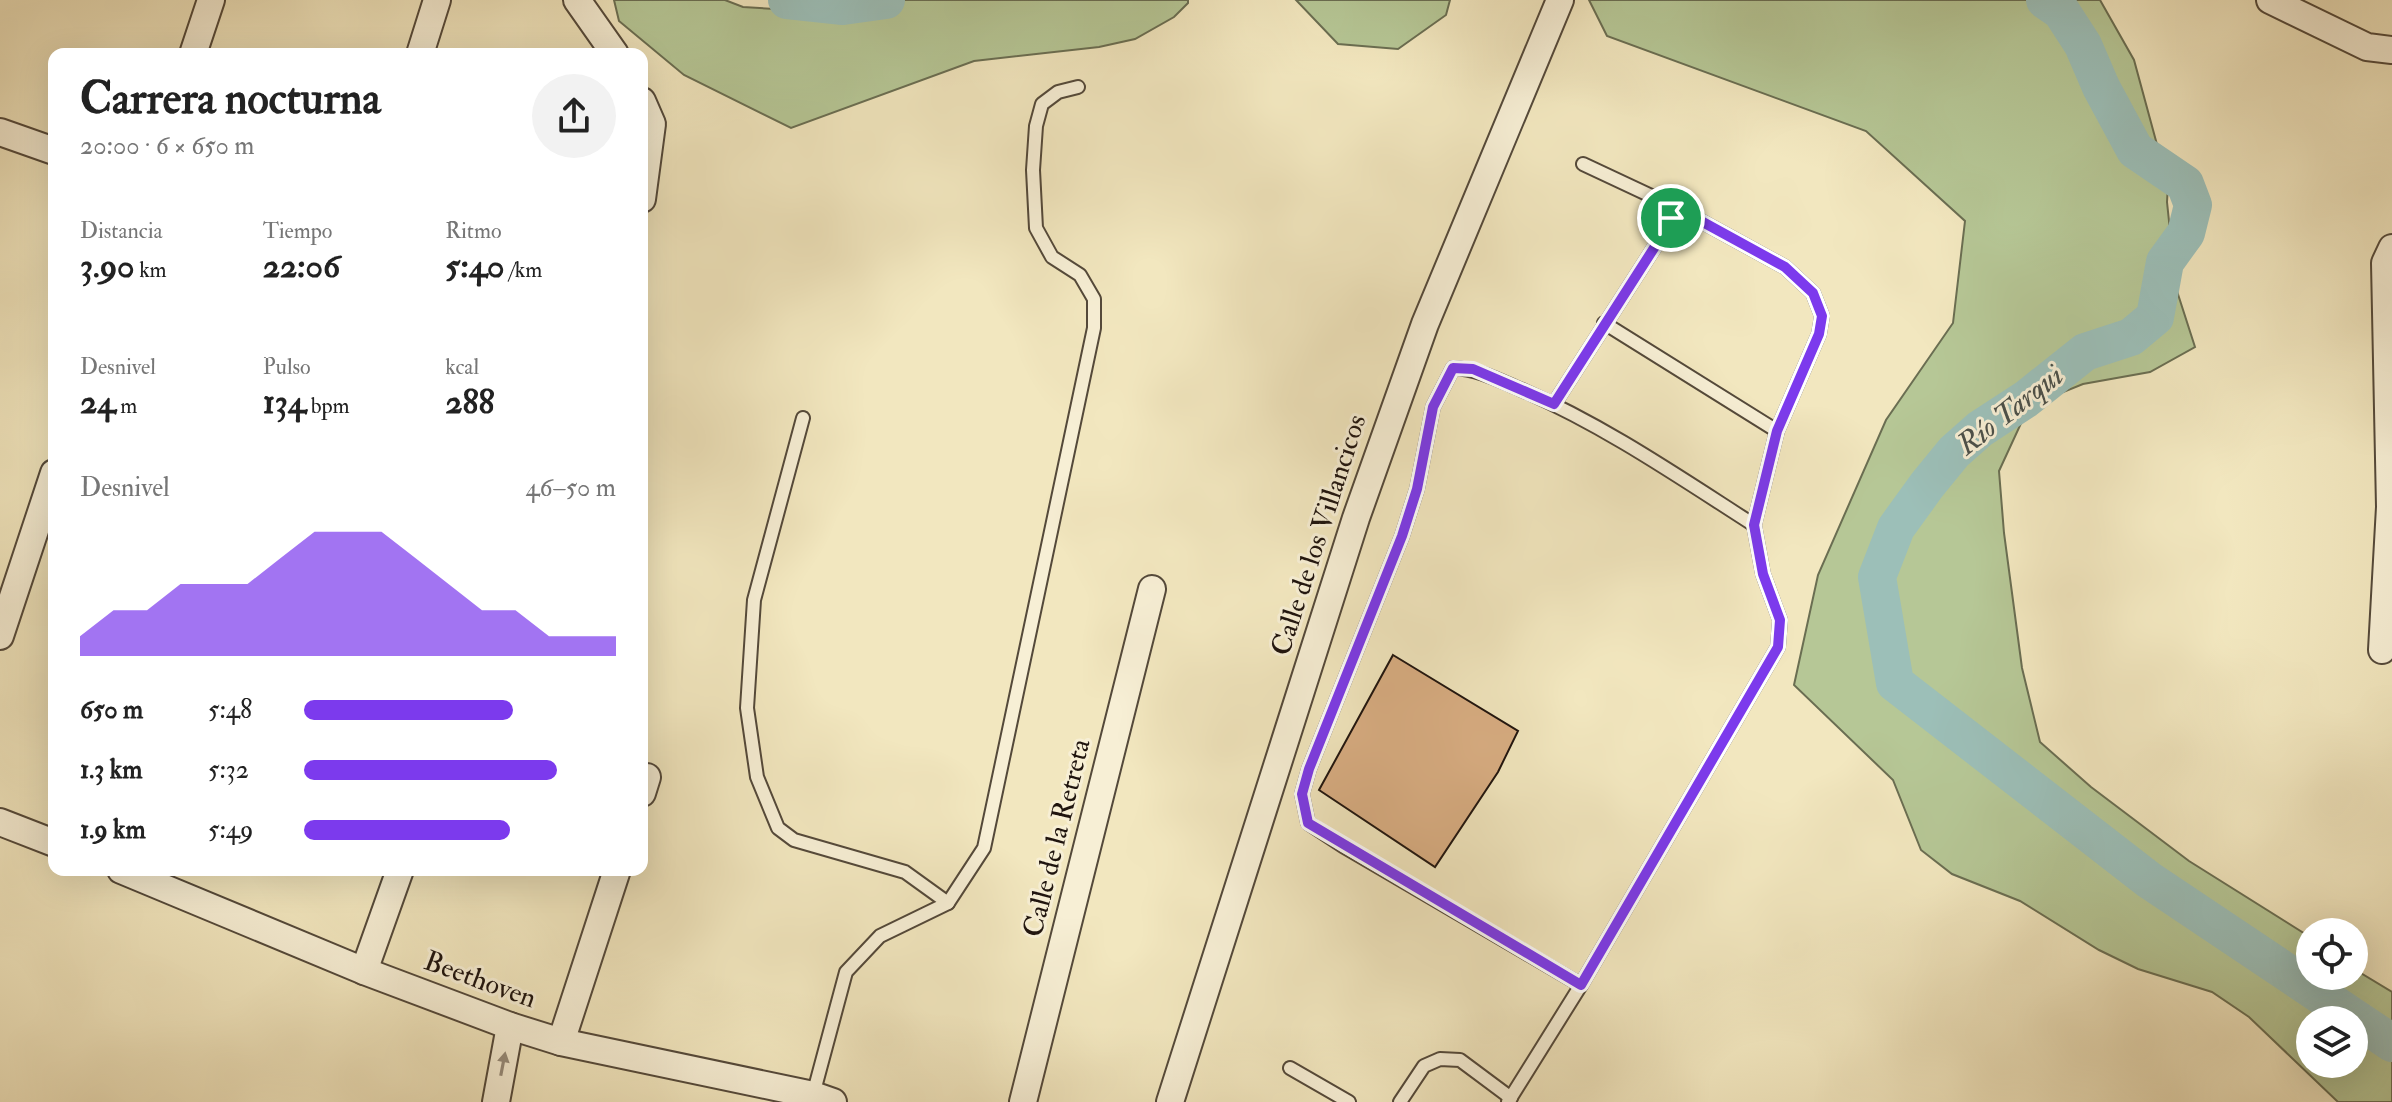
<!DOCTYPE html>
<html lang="es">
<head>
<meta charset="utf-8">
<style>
  :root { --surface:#fff; --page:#f2f2f2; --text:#222; --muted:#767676; --accent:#7c3aed }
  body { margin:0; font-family:"IM FELL Double Pica",serif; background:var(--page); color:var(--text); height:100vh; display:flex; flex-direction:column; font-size:30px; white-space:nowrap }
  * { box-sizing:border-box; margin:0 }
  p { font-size:26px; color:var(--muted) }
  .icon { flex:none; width:44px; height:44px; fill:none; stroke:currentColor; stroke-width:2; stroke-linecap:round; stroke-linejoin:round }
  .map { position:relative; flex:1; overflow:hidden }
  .details { position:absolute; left:48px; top:48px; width:600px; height:828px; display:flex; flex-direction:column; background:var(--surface); border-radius:16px; box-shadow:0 8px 32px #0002 }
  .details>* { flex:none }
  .fabs { position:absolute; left:2296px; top:918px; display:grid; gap:16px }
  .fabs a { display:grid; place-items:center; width:72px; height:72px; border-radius:50%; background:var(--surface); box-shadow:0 8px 32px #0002; font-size:40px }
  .pin { position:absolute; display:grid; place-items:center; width:68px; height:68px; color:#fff; margin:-34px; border:4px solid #fff; border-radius:50%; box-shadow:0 2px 8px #0007 }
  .round { display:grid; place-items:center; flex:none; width:84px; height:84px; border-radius:42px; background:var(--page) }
  .summary { display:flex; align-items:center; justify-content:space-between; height:136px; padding:0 32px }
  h1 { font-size:44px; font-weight:800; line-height:60px }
  .stats { display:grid; grid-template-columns:repeat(3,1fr); gap:12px; height:136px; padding:8px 32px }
  .stats div { display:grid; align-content:center }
  .stats b { font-size:34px; font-weight:800 }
  .stats small { font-size:22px; font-weight:400 }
  .stats p { font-size:22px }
  .chart { height:224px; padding:16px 32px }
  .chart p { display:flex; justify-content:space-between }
  .chart svg { width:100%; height:144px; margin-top:8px; fill:var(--accent); opacity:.7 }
  ul { padding:0 32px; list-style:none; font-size:26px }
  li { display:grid; grid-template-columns:128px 96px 1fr; align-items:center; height:60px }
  li i { height:20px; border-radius:10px; background:var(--accent) }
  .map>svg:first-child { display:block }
</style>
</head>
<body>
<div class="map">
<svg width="2392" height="1102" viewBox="0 0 2392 1102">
  <rect width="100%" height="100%" fill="#f2e7bf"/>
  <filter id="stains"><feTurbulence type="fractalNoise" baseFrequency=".0025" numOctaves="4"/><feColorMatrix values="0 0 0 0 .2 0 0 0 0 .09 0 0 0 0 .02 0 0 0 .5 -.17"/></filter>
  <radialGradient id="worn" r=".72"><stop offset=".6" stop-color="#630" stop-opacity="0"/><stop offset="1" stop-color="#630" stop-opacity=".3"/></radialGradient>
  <!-- green -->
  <g fill="#b6c796" stroke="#6a6e52" stroke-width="2" fill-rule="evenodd">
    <polygon points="614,0 725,0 743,7 825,12 842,0 1188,0 1188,3 1174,17 1135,39 1099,47 974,61 791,128 684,75 619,21"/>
    <polygon points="1296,0 1450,0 1446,15 1398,49 1338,44"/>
    <path d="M1589,0h511l34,60 34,125 -1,17 9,86 19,59 -45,25 -67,12 -54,22 -30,65 5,62 18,135 18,74 51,45 98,74 121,76v39h44v-7l38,23v110h-54l-89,-85 -37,-25 -74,-23 -39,-19 -79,-49 -68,-27 -31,-24 -28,-70 -99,-95 24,-110 68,-155 67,-97 12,-102 -99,-90 -259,-95zM2354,1020v44h-44v-44z"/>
  </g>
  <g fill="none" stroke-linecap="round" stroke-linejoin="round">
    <!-- river -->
    <g stroke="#9cbfb8" stroke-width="38">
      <polyline points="787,0 843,6 886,0"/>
      <polyline points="2045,0 2061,11 2083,45 2101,87 2135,150 2185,184 2193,205 2186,233 2165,262 2155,317 2131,337 2085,352 2026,399 1980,429 1954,452 1927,485 1896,528 1877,577 1895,683 2149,880 2392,1043"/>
    </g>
  </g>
  <!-- building -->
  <polygon fill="#d9ae83" stroke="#1f140e" stroke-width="2" points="1393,655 1518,731 1498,772 1435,867 1319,790"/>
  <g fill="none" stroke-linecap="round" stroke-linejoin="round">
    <!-- lane casing -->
    <g stroke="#54493a" stroke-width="16">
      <g id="lane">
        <polyline points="1604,323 1777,431"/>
        <polyline points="1554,404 1679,209"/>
        <polyline points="803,418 754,600 747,708 757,777 778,828 794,840 905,872 948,903"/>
        <path d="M1581,985l-238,-139 -35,-23 -6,-29 7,-25 93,-233 15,-47 16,-82 20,-39c26,1 45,12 69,22 83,36 157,87 232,135"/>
        <polyline points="1290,1068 1349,1102"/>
        <polyline points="813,1095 846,972 880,936 948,903 984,848 1094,328 1094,299 1080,275 1052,257 1036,228 1033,170 1036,126 1042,104 1058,92 1078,87"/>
        <polyline points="1400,1102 1424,1066 1440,1059 1460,1060 1511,1098"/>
        <polyline points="1508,1102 1581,985 1778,647 1780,620 1763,574 1754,525 1777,431 1819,334 1822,316 1813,293 1785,267 1679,209 1583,164"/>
      </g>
    </g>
    <!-- street casing -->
    <g stroke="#54493a" stroke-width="30">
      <g id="street">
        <polyline points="577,0 615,54"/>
        <polyline points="2270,0 2367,47 2392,50"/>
        <polyline points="193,54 211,0"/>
        <polyline points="420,54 437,0"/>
        <polyline points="642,101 652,124 642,199"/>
        <polyline points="0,132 54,151"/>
        <polyline points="0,636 54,473"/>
        <polyline points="2382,650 2390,507 2385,263 2392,248"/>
        <polyline points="642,793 647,777"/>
        <polyline points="0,822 54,843"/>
        <polyline points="121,870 364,971 510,1026 561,1042 813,1095 833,1102"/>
        <polyline points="364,971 400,870"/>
        <polyline points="561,1042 617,870"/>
        <polyline points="496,1102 510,1026"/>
        <polyline points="1023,1102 1152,589"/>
        <polyline points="1170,1102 1356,518 1425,324 1560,0"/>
      </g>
    </g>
    <!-- lane -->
    <use href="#lane" stroke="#f7efd5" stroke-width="12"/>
    <!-- street -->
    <use href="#street" stroke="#f7efd5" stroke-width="26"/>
  </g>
  <!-- one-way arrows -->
  <defs><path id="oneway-solid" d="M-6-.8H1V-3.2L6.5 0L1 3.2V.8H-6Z" transform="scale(2)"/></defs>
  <use fill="#968c7b" href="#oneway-solid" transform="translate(503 1064) rotate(-79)"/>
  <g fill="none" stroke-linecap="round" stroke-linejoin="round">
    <!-- route casing -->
    <g stroke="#fff" stroke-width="16">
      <polygon id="route" points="1679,209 1785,267 1813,293 1822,316 1819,334 1777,431 1754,525 1763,574 1780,620 1778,647 1581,985 1308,823 1302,794 1309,769 1402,536 1417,489 1433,407 1453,368 1473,369 1554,404"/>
    </g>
    <!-- route -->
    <use href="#route" stroke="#7c3aed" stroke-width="10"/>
  </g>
  <g text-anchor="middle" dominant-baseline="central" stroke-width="6" stroke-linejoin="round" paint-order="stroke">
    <!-- street labels -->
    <g font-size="28" fill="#1f140e" stroke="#f7efd5">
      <text transform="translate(1319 535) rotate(-72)">Calle de los Villancicos</text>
      <text transform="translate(1057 838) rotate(-76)">Calle de la Retreta</text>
      <text transform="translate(480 980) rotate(20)">Beethoven</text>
    </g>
    <!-- water labels -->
    <g font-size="30" font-style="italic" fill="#4b504a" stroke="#f7efd5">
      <text transform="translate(2010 410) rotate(-38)">Río Tarqui</text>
    </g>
  </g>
  <rect width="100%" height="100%" filter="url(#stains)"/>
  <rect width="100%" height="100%" fill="url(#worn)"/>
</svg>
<div class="fabs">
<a><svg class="icon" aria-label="locate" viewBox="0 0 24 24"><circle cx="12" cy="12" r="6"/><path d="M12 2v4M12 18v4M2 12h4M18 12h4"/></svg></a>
<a><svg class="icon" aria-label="layers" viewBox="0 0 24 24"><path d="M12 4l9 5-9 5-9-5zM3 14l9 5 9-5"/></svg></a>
</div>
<div class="pin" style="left:1671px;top:218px;background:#1e9e55"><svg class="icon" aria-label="arrive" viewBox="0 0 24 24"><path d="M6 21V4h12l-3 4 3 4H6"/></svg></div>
<section class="details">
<div class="summary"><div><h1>Carrera nocturna</h1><p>20:00 · 6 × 650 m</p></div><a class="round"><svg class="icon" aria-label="share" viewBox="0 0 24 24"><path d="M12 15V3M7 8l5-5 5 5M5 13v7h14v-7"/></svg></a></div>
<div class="stats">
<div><p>Distancia</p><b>3.90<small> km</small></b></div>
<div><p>Tiempo</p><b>22:06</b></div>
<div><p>Ritmo</p><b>5:40<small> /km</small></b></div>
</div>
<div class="stats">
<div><p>Desnivel</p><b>24<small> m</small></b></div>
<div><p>Pulso</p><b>134<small> bpm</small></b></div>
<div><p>kcal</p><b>288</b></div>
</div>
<div class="chart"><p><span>Desnivel</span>46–50 m</p>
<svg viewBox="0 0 160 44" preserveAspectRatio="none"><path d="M0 44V38L10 30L20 30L30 22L40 22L50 22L60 14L70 6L80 6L90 6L100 14L110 22L120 30L130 30L140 38L150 38L160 38V44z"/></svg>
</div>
<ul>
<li><b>650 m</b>5:48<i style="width:67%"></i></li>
<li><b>1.3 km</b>5:32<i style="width:81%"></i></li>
<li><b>1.9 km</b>5:49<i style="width:66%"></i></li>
</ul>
</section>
</div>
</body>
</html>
